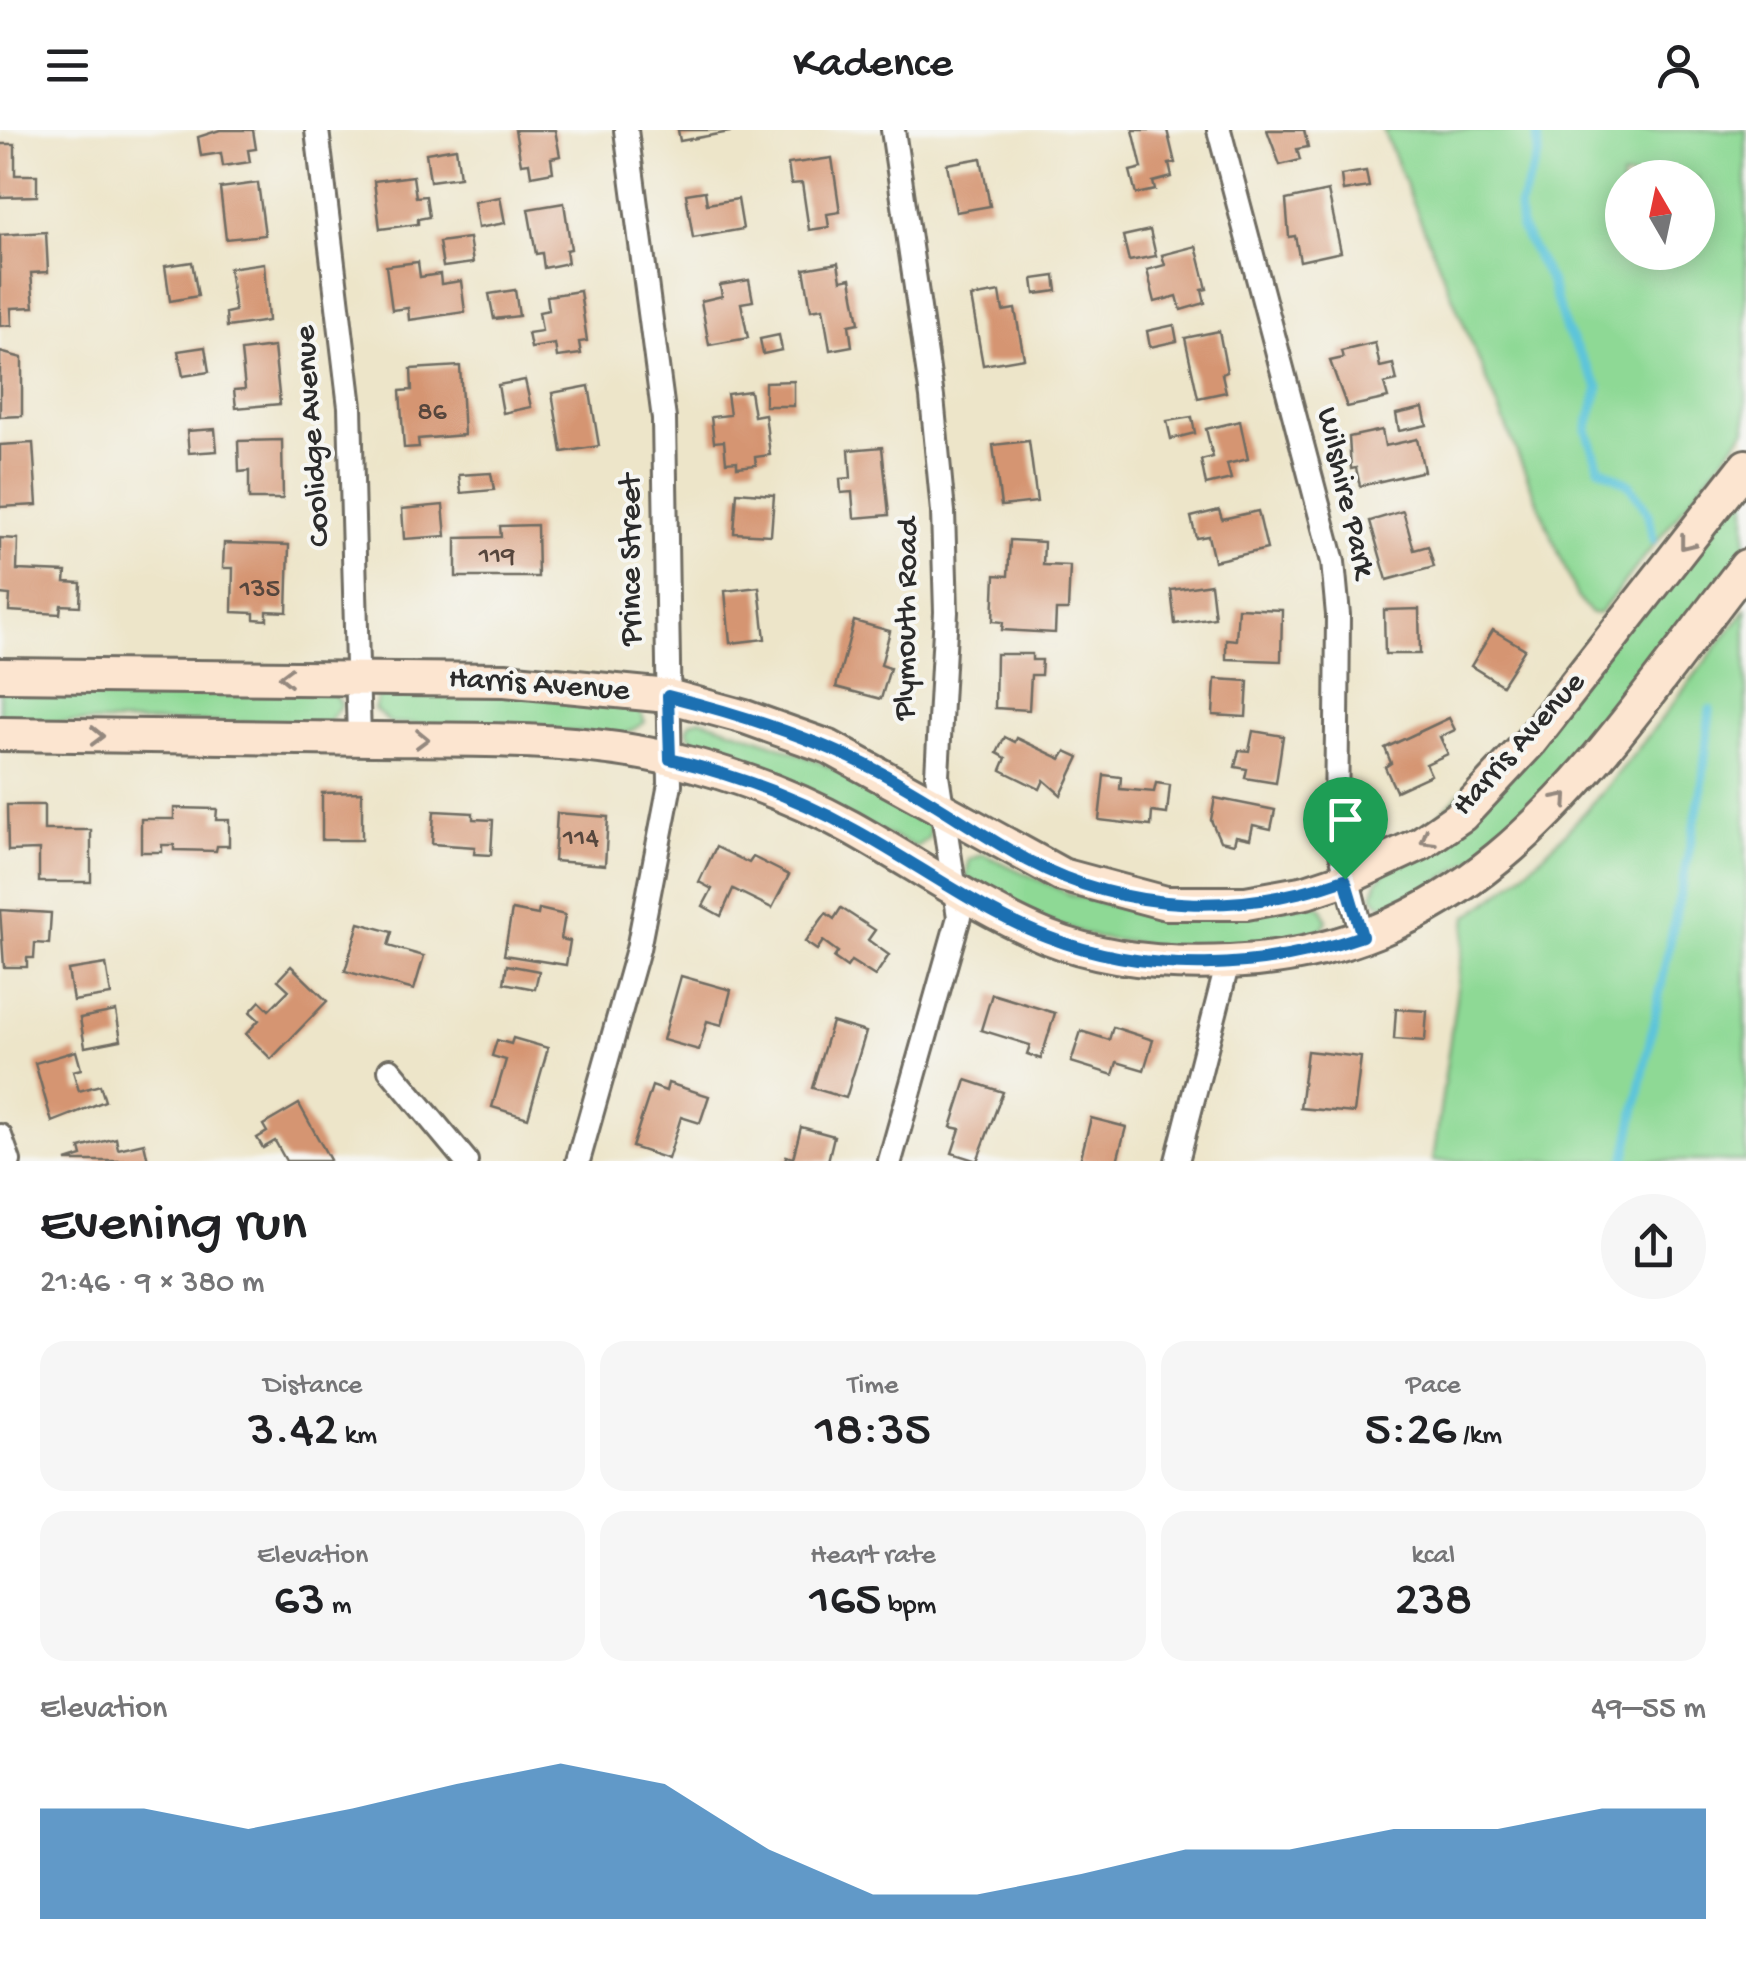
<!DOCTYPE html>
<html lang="en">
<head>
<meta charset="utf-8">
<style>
  :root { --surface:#fff; --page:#f6f6f6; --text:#202124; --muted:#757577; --accent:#1f6fb2 }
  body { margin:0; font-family:"Gochi Hand",sans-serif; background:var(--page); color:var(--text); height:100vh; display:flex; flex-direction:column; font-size:38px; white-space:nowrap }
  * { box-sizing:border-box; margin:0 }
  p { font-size:32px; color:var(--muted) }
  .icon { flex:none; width:55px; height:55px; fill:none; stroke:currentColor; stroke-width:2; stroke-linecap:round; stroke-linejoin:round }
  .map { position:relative; height:1031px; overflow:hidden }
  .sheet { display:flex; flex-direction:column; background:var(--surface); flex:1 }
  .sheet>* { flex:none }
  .needle { width:65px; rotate:351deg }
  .buttons { position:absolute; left:1605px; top:30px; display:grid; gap:20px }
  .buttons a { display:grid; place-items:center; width:110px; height:110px; border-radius:50%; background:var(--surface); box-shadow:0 5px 25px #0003; font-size:50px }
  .pin { position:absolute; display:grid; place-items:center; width:85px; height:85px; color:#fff; margin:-102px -42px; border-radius:50% 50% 50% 0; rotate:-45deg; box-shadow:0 0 10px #0007 }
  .pin .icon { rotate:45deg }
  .round { display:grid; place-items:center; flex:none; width:105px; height:105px; border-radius:52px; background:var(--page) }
  .head { display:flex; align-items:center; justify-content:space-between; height:170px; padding:0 40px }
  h1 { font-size:55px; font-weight:600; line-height:75px }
  .figures { display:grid; grid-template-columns:repeat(3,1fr); gap:15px; height:170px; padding:10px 40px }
  .figures div { display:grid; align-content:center; border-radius:25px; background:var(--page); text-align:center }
  .figures b { font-size:50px; font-weight:600 }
  .figures small { font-size:28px; font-weight:400 }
  .figures p { font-size:28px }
  .chart { height:280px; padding:20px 40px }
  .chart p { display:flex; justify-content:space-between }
  .chart svg { width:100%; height:180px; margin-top:10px; fill:var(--accent); opacity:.7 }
  header { display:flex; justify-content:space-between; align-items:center; height:130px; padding:0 40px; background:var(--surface); font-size:45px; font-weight:600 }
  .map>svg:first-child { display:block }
</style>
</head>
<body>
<header><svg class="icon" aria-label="menu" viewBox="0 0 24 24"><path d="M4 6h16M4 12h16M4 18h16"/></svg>Kadence<svg class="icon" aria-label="person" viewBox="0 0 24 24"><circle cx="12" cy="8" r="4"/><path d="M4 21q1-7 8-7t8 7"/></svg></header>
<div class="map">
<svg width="1746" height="1031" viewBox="0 0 1746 1031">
  <rect width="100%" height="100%" fill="#f6f6f2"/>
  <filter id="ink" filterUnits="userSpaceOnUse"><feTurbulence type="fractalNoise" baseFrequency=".01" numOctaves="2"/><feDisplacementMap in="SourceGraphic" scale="20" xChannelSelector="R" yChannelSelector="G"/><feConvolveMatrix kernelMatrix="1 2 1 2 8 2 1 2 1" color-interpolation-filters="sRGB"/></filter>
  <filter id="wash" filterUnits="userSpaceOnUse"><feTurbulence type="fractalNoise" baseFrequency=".0048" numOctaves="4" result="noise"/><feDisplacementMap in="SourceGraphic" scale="40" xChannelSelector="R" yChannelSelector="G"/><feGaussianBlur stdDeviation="2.25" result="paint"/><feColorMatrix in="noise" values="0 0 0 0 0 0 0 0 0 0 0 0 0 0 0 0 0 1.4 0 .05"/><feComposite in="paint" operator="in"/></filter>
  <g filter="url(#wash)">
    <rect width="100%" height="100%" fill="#ede5c9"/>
    <!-- green -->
    <g fill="#8ed995" stroke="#5c8260" stroke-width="2.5" fill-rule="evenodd">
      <path d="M1383,0h363v299l-146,184 -9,1 -14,-17zM1622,48h76v74h-76z"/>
      <polygon points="1746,358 1746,417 1567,645 1518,700 1395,779 1379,773 1373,764 1378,750"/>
      <path d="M1746,479v552h-313l34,-244c116,-79 193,-200 279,-308z"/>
      <polygon points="0,558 333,562 341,575 328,593 0,592"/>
      <polygon points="379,564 525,564 639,579 645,592 624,605 390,593 374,579"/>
      <path d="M700,589c86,27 152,54 231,99l-2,20 -13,9 -218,-96 -11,-21 4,-8z"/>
      <polygon points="983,724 1072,765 1143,783 1314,774 1322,778 1327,791 1318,804 1197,821 1098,808 1045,791 966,748 969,730"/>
    </g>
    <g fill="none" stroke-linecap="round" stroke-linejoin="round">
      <!-- stream -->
      <g stroke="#5dc5da" stroke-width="9">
        <polyline points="1537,0 1538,26 1519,77 1521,98 1550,151 1566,200 1599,257 1587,300 1599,337 1629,354 1649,384 1653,410"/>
        <polyline points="1625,1031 1702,657 1710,580"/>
      </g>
    </g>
    <g id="blocks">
      <!-- building -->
      <g fill="#d59572">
        <polygon points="220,0 253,0 256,19 248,20 250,32 223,36 221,23 201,26 198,7"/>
        <polygon points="515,0 555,0 560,26 551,28 553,42 531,46 529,33 521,34"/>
        <polygon points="678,0 730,0 730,2 680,11"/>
        <polygon points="1133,0 1167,0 1175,33 1169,34 1172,47 1153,52 1155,60 1136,64 1130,41 1142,38"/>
        <polygon points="1267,0 1304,0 1308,17 1297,19 1300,30 1280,35"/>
        <polygon points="0,14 15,14 15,45 37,45 37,66 0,67"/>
        <polygon points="456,18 460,47 430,51 426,23"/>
        <polygon points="832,28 840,82 827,84 829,97 809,100 802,53 791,54 788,34"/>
        <polygon points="981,28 990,76 956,82 947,34"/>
        <polygon points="1366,41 1369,57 1343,61 1341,45"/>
        <polygon points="413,46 416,67 426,66 429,87 418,89 418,94 380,99 374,51"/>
        <polygon points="258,53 265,105 226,109 220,58"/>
        <polygon points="705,61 707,74 738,69 743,99 693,108 686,64"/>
        <polygon points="1328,61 1341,122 1300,131 1295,106 1289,107 1286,70"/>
        <polygon points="500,67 505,93 478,98 474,72"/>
        <polygon points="564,73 571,119 566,120 568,133 544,138 542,123 536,124 528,79"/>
        <polygon points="1150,100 1156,126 1129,131 1123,106"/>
        <polygon points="46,102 48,142 31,143 34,177 11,178 12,195 0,196 0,105"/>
        <polygon points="469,108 473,133 443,137 439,112"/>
        <polygon points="1196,116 1207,159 1202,160 1205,173 1181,180 1177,166 1155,172 1147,140 1165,135 1162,125"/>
        <polygon points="192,132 198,166 170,171 165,136"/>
        <polygon points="418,132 420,147 440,144 441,154 461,151 465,182 409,190 408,178 392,180 386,136"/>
        <polygon points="264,133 268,191 227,197 226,183 235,181 229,138"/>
        <polygon points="838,133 841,150 851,148 859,193 849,195 852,216 830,220 823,178 811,180 804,139"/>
        <polygon points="1055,146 1057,161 1035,164 1033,149"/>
        <polygon points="749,150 753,171 741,173 748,208 709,215 701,171 722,166 720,155"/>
        <polygon points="515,160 519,186 494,189 489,164"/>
        <polygon points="580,161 587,211 579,212 581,224 557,227 555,214 531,218 528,203 542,201 539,182 549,180 547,166"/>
        <polygon points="1000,162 1003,181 1015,179 1024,228 983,235 971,167"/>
        <polygon points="1174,195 1177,211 1150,217 1147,201"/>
        <polygon points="1219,201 1227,242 1222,244 1226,262 1198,268 1185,208"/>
        <polygon points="779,205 782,220 763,224 760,209"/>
        <polygon points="1375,213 1380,237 1393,234 1397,251 1384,254 1388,268 1347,277 1330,231 1343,228 1341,221"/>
        <polygon points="205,217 209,242 183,246 178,221"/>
        <polygon points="274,217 280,274 236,278 234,260 245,259 241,221"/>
        <polygon points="0,222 22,228 22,286 0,287"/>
        <polygon points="460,236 464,305 418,309 419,317 404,318 400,261 412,260 411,239"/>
        <polygon points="525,250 531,277 503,283 498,255"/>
        <polygon points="794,251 794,276 765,276 765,252"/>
        <polygon points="589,256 599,316 562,322 552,263"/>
        <polygon points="750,261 754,286 765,284 770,325 755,327 756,335 737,337 737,331 726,332 724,311 714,312 711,287 730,285 727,264"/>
        <polygon points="1423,278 1427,295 1399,301 1396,284"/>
        <polygon points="1192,287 1195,303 1171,309 1167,291"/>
        <polygon points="1240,291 1248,329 1227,334 1231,349 1206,355 1201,330 1213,327 1206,299"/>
        <polygon points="215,299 217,321 189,323 187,301"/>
        <polygon points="1382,300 1385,316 1417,309 1424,341 1360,356 1356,338 1351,339 1349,307"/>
        <polygon points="282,310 283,369 249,369 249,341 239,342 238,311"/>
        <polygon points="1029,311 1037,372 1001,376 993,315"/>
        <polygon points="33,313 37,375 0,377 0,315"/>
        <polygon points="882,317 889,385 854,388 852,362 841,363 840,349 851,348 849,320"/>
        <polygon points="491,343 494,360 461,363 459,345"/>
        <polygon points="737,362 774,365 771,405 734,403"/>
        <polygon points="443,375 446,406 404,409 402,379"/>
        <polygon points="1219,380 1222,389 1258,381 1267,419 1214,431 1208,406 1196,408 1191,387"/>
        <polygon points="1403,381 1414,420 1428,416 1434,437 1387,450 1370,391"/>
        <polygon points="537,395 538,447 456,447 456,408 501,407 500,396"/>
        <polygon points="0,408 18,409 17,440 66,442 65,452 81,453 80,476 61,475 60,484 9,481 10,465 0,464"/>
        <polygon points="1010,410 1044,412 1043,435 1070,436 1068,480 1056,480 1055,503 1002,500 1003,492 993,491 995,445 1008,446"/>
        <polygon points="224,413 289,415 287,482 267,481 267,490 254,489 254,483 232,482 233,438 223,438"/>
        <polygon points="1211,454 1215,488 1175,494 1171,460"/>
        <polygon points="759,457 765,509 730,513 725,461"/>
        <polygon points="1238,478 1282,480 1281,531 1226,529 1226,509 1236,510"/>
        <polygon points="1419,479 1420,524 1385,524 1384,480"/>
        <polygon points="854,491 890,501 881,535 890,538 881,569 836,557"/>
        <polygon points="1493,500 1525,519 1502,555 1471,536"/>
        <polygon points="996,524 1032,524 1032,530 1042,530 1041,545 1031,545 1029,580 995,578"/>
        <polygon points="1215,549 1248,551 1246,587 1213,585"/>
        <polygon points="1449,588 1455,600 1440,607 1448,624 1426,634 1431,645 1396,661 1385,637 1391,633 1385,618"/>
        <polygon points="1253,601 1283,606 1276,653 1245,648 1247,639 1235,637 1239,620 1249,621"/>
        <polygon points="1005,607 1015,612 1017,608 1061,629 1066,621 1079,627 1061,665 1044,650 1040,659 1001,640 1006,628 997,623"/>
        <polygon points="1104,645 1121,647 1120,659 1154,662 1156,653 1170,655 1167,684 1152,682 1151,696 1099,690"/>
        <polygon points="362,662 362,710 322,710 322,663"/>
        <polygon points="1215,668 1275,680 1271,699 1253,695 1250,709 1236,706 1234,714 1220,711 1211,690"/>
        <polygon points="7,675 44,675 44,700 91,700 91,752 39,752 39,720 8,721"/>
        <polygon points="174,678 217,679 216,690 229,690 229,716 217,716 216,721 174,720 174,715 162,715 162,722 141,722 141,689 174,689"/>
        <polygon points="434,681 473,683 473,689 493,690 491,725 474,724 475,717 432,714"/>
        <polygon points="557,683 608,687 605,735 554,731"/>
        <polygon points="716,717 749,733 753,727 789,745 772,778 733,759 721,786 703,776 712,759 699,752"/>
        <polygon points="841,778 875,800 868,810 889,825 875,846 851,831 847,837 834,828 838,822 823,811 817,820 805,812 826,783 834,789"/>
        <polygon points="539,779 565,785 561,809 570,811 566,835 504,825 512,780 538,785"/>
        <polygon points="0,780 51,783 49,814 35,813 34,828 27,828 27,837 4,837"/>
        <polygon points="359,793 392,802 388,816 424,826 414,860 345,841"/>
        <polygon points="106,834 111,865 73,871 68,840"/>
        <polygon points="507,835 539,841 535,859 504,853"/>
        <polygon points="291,836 327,871 271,929 246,904 259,890 250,882 260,871 269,880 289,860 278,850"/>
        <polygon points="681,846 731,860 722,895 707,891 699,920 663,910"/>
        <polygon points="992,864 1055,883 1041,929 1027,924 1030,915 981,900"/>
        <polygon points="1396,879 1427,881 1425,911 1394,909"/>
        <polygon points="116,881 121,910 85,917 80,888"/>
        <polygon points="832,892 866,902 846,968 812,958"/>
        <polygon points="1113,897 1153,910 1144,940 1117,932 1113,945 1071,932 1081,901 1109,910"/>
        <polygon points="513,908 548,918 528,988 492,977 506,930 492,926 497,910 511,914"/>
        <polygon points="76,921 81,939 73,941 79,961 100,955 105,971 52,992 35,933"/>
        <polygon points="1307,921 1361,927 1354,983 1300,978"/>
        <polygon points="966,950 1003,962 977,1031 952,1023 960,999 951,997"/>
        <polygon points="668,953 709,966 700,993 681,987 668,1029 632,1017 652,956 666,961"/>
        <polygon points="299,974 330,1030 328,1031 286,1031 275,1011 263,1018 257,1008 267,1002 263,995"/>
        <polygon points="1091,988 1126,997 1117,1031 1080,1031"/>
        <polygon points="801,997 834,1006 828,1031 785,1031 786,1026 793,1028"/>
        <polygon points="116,1008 118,1019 144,1013 148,1031 66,1031 82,1026 80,1018"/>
      </g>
    </g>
  </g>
  <g filter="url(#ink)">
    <use href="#blocks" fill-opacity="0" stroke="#6f6c62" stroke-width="2.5"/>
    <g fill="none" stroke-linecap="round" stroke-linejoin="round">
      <!-- street casing -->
      <g stroke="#6f6c62" stroke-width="28">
        <g id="street">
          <polyline points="317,0 350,277 359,609"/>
          <polyline points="1219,0 1333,432 1338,485 1336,703 1362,806"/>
          <polyline points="390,940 466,1031"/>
          <polyline points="0,1006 9,1031"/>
          <polyline points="578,1031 638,819 670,654 664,289 626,0"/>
          <polyline points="890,1031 959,787 937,645 946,482 943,382 932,267 893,0"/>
          <polyline points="1177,1031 1228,832"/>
        </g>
      </g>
      <!-- secondary casing -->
      <g stroke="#6f6c62" stroke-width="38">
        <g id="secondary">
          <polyline points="0,545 505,550 668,566 745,587 829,617 1062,745 1166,773 1246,773 1306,762 1345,749 1420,714 1462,685 1531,611 1746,336"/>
          <path d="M0,604c124,2 249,3 373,5 108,1 217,-3 322,26 54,15 106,35 155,62 65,36 128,81 197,110 58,23 121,28 183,25 260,-12 372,-213 516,-396"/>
        </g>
      </g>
      <!-- street -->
      <use href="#street" stroke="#fff" stroke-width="22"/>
      <!-- secondary -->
      <use href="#secondary" stroke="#fce5d0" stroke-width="32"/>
    </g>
    <!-- one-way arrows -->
    <defs><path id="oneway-chevron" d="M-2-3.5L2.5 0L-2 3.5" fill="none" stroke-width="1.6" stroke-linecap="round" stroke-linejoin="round" transform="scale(2.5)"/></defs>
    <g stroke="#94887e">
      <use href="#oneway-chevron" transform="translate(1686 413) rotate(128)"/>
      <use href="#oneway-chevron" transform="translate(286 547) rotate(-179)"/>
      <use href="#oneway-chevron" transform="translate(97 606) rotate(1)"/>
      <use href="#oneway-chevron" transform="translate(422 609) rotate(1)"/>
      <use href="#oneway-chevron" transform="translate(1562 669) rotate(-49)"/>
      <use href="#oneway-chevron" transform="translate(1427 709) rotate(149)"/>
    </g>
  </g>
  <g fill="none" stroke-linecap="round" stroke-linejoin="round" filter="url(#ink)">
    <!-- route casing -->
    <g stroke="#fff" stroke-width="20">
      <path id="route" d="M668,566c72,18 142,40 208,74 52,27 100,62 151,90 99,53 214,56 318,19l17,57c-98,35 -215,40 -314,1 -68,-26 -129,-72 -193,-107 -58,-33 -120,-55 -185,-71z"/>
    </g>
    <!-- route -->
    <use href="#route" stroke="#1f6fb2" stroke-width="12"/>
  </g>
  <g text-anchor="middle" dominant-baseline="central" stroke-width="8" stroke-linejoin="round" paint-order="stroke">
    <!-- number labels -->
    <g font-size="28" fill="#56463d">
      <text x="432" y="283">86</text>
      <text x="497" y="427">119</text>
      <text x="260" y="460">135</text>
      <text x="581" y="709">114</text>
    </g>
    <!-- street labels -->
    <g font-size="32" fill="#2b2b2b" stroke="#f6f6f2">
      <text transform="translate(314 306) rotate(-94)">Coolidge Avenue</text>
      <text transform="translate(1344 363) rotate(77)">Wilshire Park</text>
      <text transform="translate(633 430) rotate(-90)">Prince Street</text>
      <text transform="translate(908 489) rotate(-89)">Plymouth Road</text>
      <text transform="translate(539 556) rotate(4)">Harris Avenue</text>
      <text transform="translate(1520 615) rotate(-48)">Harris Avenue</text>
    </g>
  </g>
</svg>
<div class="buttons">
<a><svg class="needle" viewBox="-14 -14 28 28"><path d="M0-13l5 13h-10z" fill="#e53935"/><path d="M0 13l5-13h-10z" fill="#757577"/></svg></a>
</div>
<div class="pin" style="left:1345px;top:749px;background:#1e9e55"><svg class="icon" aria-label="arrive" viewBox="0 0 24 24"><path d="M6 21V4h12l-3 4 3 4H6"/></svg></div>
</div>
<section class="sheet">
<div class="head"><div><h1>Evening run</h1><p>21:46 · 9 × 380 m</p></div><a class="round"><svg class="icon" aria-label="share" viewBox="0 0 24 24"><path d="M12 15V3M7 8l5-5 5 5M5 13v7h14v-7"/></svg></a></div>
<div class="figures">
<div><p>Distance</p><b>3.42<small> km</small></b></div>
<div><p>Time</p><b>18:35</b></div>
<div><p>Pace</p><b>5:26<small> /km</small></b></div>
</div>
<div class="figures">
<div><p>Elevation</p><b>63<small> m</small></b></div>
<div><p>Heart rate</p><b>165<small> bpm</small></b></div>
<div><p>kcal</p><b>238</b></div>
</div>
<div class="chart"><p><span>Elevation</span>49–55 m</p>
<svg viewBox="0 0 160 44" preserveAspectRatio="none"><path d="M0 44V17L10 17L20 22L30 17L40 11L50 6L60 11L70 27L80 38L90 38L100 33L110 27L120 27L130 22L140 22L150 17L160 17V44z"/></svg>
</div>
</section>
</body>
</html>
